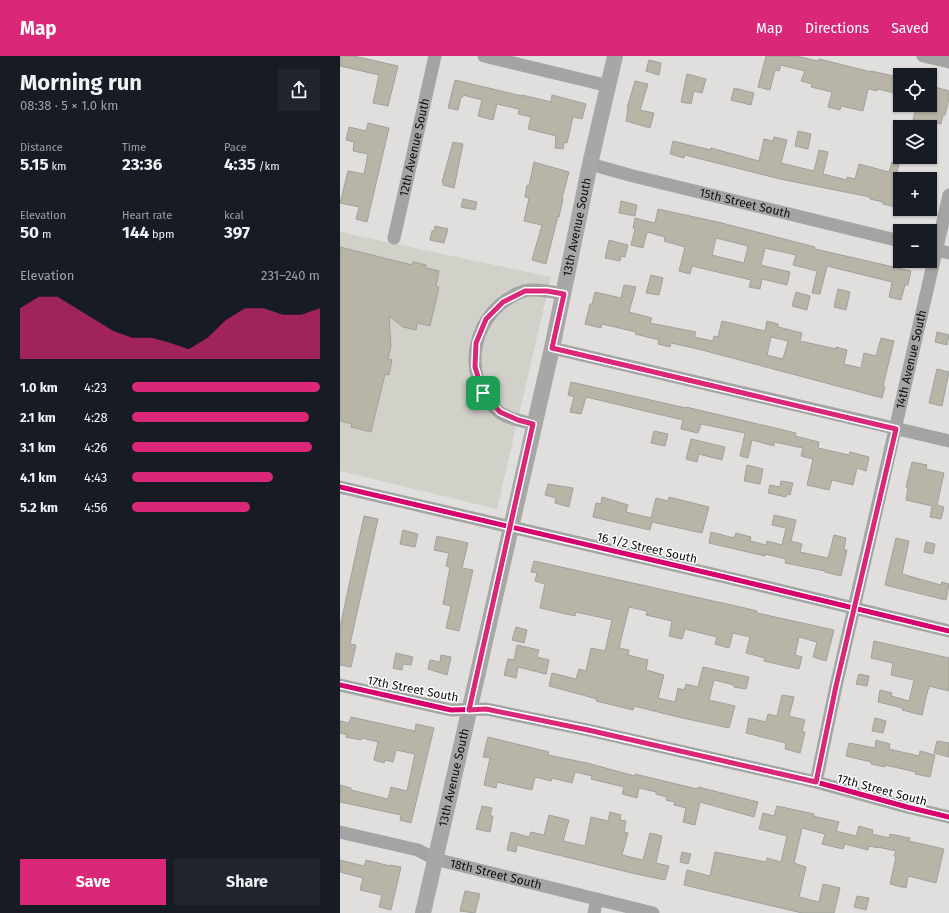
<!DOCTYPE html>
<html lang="en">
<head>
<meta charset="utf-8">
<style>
  :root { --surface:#171b24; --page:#20242c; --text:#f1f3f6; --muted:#9ea1a6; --accent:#db2777 }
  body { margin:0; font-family:"Fira Sans",sans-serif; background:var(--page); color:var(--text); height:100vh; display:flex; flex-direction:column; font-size:15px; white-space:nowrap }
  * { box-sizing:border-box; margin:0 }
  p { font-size:13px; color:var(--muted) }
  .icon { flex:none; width:22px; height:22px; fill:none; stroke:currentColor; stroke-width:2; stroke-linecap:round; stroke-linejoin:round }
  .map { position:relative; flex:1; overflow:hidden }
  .drawer { display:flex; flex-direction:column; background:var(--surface); width:340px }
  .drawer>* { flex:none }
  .tools { position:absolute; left:553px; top:12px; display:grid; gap:8px }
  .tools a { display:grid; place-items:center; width:44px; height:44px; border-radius:0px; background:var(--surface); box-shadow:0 1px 3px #0004; font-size:20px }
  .pin { position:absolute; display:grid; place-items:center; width:34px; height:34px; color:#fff; margin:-17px; border-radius:8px; box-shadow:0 2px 6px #0006 }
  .round { display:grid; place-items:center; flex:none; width:42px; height:42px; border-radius:0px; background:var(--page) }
  .headline { display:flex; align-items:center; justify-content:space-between; height:68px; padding:0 20px }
  h1 { font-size:22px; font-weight:700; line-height:30px }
  .figures { display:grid; grid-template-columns:repeat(3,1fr); gap:6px; height:68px; padding:4px 20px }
  .figures div { display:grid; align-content:center }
  .figures b { font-size:17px; font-weight:700 }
  .figures small { font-size:11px; font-weight:400 }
  .figures p { font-size:11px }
  .chart { height:112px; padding:8px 20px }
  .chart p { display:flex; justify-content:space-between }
  .chart svg { width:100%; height:72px; margin-top:4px; fill:var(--accent); opacity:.7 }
  .action { display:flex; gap:8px; margin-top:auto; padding:8px 20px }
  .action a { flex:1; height:46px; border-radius:0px; background:var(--accent); color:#fff; font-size:16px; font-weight:700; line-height:46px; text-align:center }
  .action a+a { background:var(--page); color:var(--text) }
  ul { padding:0 20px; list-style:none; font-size:13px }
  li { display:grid; grid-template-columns:64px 48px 1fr; align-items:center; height:30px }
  li i { height:10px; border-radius:5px; background:var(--accent) }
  header { display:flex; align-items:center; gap:24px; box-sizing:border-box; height:56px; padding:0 20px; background:var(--accent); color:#fff }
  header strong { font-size:19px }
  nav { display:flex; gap:22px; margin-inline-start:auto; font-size:14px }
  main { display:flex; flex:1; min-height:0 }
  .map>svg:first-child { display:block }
</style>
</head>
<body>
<header>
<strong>Map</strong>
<nav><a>Map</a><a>Directions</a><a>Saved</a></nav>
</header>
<main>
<section class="drawer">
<div class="headline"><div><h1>Morning run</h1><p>08:38 · 5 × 1.0 km</p></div><a class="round"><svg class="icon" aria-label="share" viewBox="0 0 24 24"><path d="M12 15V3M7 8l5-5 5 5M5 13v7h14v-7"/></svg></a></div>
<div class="figures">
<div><p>Distance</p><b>5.15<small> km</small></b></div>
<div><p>Time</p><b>23:36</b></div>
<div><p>Pace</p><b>4:35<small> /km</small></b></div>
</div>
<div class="figures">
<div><p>Elevation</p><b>50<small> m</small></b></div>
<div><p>Heart rate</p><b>144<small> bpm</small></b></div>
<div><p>kcal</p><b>397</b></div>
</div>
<div class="chart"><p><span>Elevation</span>231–240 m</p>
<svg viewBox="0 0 160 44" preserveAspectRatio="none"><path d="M0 44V13L10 6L20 6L30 13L40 20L50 27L60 31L70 31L80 34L90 38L100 31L110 20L120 13L130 13L140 17L150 17L160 13V44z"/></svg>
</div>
<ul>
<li><b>1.0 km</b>4:23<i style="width:100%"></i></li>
<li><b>2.1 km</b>4:28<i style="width:94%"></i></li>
<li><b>3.1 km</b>4:26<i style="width:96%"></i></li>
<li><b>4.1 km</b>4:43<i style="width:75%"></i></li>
<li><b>5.2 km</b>4:56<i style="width:63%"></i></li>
</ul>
<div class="action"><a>Save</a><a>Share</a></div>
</section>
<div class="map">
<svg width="609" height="857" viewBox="0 0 609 857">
  <rect width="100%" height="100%" fill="#e0dfdd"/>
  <!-- built -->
  <polygon fill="#d1d0c9" points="0,176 211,221 157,453 0,415"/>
  <!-- building -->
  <g fill="#b8b5a7" stroke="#a1a09e" fill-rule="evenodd">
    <polygon points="0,0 14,0 58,10 48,50 33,47 39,19 0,10"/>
    <polygon points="426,0 456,0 478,5 479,3 531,16 531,15 558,21 554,37 538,33 537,35 528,33 523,55 501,50 500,54 488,51 492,36 471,31 472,28 461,25 465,15 441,9 439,15 435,14 430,34 418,31"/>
    <polygon points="309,4 321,7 319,19 306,15"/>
    <polygon points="347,18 366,23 362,37 354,35 351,48 341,46"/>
    <polygon points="115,24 182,40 182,39 211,46 212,39 246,48 242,63 233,61 227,87 224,86 223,93 215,92 216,80 188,73 191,61 178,58 179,53 157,48 153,64 138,60 142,44 123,39 123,41 121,41 118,54 108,52"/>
    <polygon points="295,25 308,28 300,54 314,57 310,72 286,65 288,53 287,52"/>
    <polygon points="595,31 609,35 609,43 605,59 603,59 601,68 585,64 584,67 573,64 576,52 589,55"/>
    <polygon points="394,32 414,37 411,49 391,44"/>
    <polygon points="28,67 49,72 27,166 16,163 19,151 0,147 8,115 24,118 28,98 13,95 14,86 6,84 9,71 26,75"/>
    <polygon points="458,75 471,78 468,93 455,90"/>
    <polygon points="434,81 447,84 441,107 474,115 479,94 488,96 483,118 507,124 507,121 515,123 519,108 549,116 552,106 559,108 554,129 560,131 560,152 543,148 543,146 530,143 530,141 440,123 345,99 344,102 330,98 333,85 371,94 371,92 419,105 424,83 433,85"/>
    <polygon points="113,86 123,88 114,132 103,129 103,126 102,126"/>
    <polygon points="194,106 229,116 222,142 223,143 219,161 218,160 206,208 192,204 202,169 184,165 189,142 185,141 187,129 189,130"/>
    <polygon points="123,143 137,146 135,154 121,151"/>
    <polygon points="281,145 297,149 295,160 279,157"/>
    <path d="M318,153l64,14 93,24v2l96,22 -3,14h-3l-4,15 -12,-3 3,-15 -65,-16 -7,28 -8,-1 5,-22 -24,-6 3,-10 -31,-7 -4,17 29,7 -3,13 -25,-6 -2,10 -11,-2 2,-7 -59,-14 -2,8 -11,-3 6,-24 -21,-6 1,-4 -18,-5 -4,16 -12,-3 4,-16 -2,-1 2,-10 20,5zM376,182l32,8 -4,17 -32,-8z"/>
    <polygon points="95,170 108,173 104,187 90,184 92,175 94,175"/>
    <polygon points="269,184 288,189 285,201 281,200 280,205 265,202"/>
    <polygon points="0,191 72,209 73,206 86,209 86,212 99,215 96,230 99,231 90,270 77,267 76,274 63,271 49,260 51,290 48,303 52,304 49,319 45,318 31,376 11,371 12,368 0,365"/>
    <polygon points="311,219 323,222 319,239 306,237"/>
    <path d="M284,229l12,2 -7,25 23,6 -2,5 46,9 -2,5 19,4 1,-5 4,1 4,-16 43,10 2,-10 11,3v3l24,6 -2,8 36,8v-2l11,3 -3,14 17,4 3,-15 12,3 5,-18 13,3 -11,45 2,1 -3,11 -180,-48 -31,-7 -1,4 -12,-3 1,-4 -24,-6 1,-2 -34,-8 -1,4 -16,-4 5,-20h2l3,-12 26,6zM431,281l17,4 -5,18 -16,-4z"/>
    <polygon points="498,233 510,236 506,254 494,251"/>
    <polygon points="456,236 470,240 467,254 452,250"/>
    <polygon points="597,276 609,279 607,289 595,286"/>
    <polygon points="597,313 609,316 602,350 589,347"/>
    <polygon points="231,326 346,352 346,351 456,377 455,380 479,386 478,392 509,399 510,396 529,401 526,415 517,412 513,429 492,424 489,434 467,429 473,403 461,400 463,392 434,386 434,390 412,384 408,402 400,400 405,377 361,368 358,377 341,373 343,364 246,341 241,358 230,356 234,341 228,339"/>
    <polygon points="314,375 328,378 325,390 311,387"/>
    <polygon points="351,383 385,391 382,404 359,398 357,406 346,403"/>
    <polygon points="572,406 587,409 586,413 604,417 597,449 604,451 601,463 590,461 592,450 566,444 568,432 566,431"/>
    <polygon points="407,409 423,413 420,428 404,425"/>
    <polygon points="441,425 453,427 450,439 447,438 446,441 428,437 430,429 440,431"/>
    <polygon points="208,428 233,432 229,451 215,447 216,442 205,439"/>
    <polygon points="262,441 288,449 286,456 311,462 316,442 328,445 329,441 369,451 362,477 312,466 310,474 253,461 256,447 261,448"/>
    <polygon points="434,459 456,464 451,485 462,488 460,496 488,502 494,479 506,482 504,494 507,494 501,520 485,516 485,515 445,507 446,503 425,498 425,500 369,487 371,476 394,482 396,477 411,481 410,485 426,489 427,485 442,489 446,472 432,469"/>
    <polygon points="24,460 38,463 10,588 16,589 11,611 0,609 0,571"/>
    <polygon points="63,474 78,478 75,491 60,488"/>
    <polygon points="97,480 128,487 122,512 133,514 119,575 106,572 111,550 103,548 110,511 106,510 109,497 94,494"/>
    <polygon points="556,482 569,485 562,518 601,529 602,526 609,528 606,544 545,529"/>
    <polygon points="586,486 595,488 593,498 584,496"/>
    <polygon points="194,505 405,552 417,555 417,557 494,574 486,605 473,601 477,586 459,581 455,599 462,601 459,613 424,605 425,602 406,597 410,581 393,577 389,592 375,588 377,581 345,573 342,583 329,580 332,565 306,559 307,555 289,551 279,592 289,594 288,599 308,604 306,614 324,619 318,642 335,646 338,632 344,634 346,628 358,631 363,611 409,621 406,633 394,631 394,629 374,624 369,644 395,650 389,672 338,661 294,650 293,654 256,645 257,643 209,630 212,617 236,623 239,613 246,615 251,592 265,595 272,564 236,556 235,560 200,552 205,528 195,525 197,517 191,516"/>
    <polygon points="176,571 187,574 184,587 172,584"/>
    <polygon points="534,585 609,602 609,635 589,630 589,633 588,633 582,659 562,654 563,652 538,646 540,634 552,637 551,640 569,645 574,624 551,619 553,607 531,602"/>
    <polygon points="177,589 199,594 197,601 209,604 206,618 178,611 176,622 164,619 168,603 174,604"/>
    <polygon points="56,597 73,601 71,609 63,608 62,614 53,612"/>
    <polygon points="101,599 111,601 107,619 88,613 90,604 100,606"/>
    <polygon points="519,618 529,620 527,630 516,628"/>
    <polygon points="442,639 454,641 449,660 465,664 462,675 465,676 460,697 445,693 446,687 406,677 409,662 426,666 428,658 437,660"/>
    <polygon points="11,661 75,675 76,668 94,672 71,767 60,764 61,759 0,746 0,729 11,732 11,734 48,743 51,731 67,735 75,698 56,694 53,706 45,704 44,707 34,704 38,686 22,682 21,684 6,681 7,679 0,677 0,665 9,667"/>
    <polygon points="535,662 546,665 543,677 532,675"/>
    <polygon points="148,681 209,696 208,699 247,707 295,720 295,718 357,733 358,731 418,746 414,761 360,746 355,769 343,766 346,752 334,749 335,746 326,744 327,741 316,738 316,736 299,732 297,742 282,738 284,731 251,723 252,720 235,716 232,727 212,722 211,725 195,721 192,734 157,726 156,732 144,729 150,702 143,701"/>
    <polygon points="536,684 550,688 549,693 579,700 580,695 595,699 590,721 575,718 576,716 545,709 545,711 531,708 531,706 506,700 509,687 535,692"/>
    <polygon points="597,685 609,687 609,701 594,697"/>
    <polygon points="142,750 152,752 150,760 153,760 150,776 136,773"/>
    <polygon points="437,750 474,758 473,760 499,766 496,775 516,780 519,770 533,774 532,778 549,782 550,778 570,782 569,785 604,793 596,827 568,820 566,832 550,828 556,801 554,800 556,795 538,791 538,792 529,790 528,794 505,788 503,793 482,788 485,778 462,772 454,807 466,811 459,841 479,846 483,828 500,832 494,857 462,857 344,829 347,814 370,820 375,796 426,806 427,802 441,806 447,780 419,773 423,757 434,760"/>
    <polygon points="270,756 281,759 280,764 286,765 284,776 288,777 282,799 303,804 310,777 322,780 316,807 329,810 325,824 296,818 177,789 176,796 167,794 171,776 189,781 191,776 204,779 209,759 229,764 223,785 245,790 251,761 268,765"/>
    <polygon points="342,796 351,798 348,808 340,806"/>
    <polygon points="0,804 24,810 26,804 50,810 50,809 61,811 51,854 39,851 42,839 20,834 23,822 0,816"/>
    <polygon points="125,835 140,838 135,857 120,855"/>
    <polygon points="517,840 529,842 526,854 514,851"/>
  </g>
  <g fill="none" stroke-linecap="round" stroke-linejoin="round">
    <!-- minor -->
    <g stroke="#a4a4a4" stroke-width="13">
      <polyline points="144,0 269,30"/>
      <polyline points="583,0 609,6"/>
      <path id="s1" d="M250,108l43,12 267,65"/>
      <path id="s2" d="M54,182l41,-182"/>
      <polyline points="590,193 609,197"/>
      <polyline points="212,292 609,385"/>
      <path d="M193,368c-10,-3 -25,-5 -34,-12 -42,-36 -26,-104 25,-121 12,-3 28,1 40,3"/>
      <polyline points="0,431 385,521 609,575"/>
      <polyline points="0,629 111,654 146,653 248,674 476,726 567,751 609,761"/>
      <path id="s3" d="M476,726l20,-96 113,-491"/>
      <path id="s4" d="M0,776l78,18 17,9 218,54"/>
      <polyline points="254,857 257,843"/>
    </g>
    <!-- major -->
    <path stroke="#a7a7a6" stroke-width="16" id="s5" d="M83,857l129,-565 38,-184 25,-108"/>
    <!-- cycleway casing -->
    <g stroke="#fff" stroke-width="8">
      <g id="cycleway">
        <polyline points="0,431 385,521 609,575"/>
        <polyline points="0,629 111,654 146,653 248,674 476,726 567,751 609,761"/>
      </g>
    </g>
    <!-- cycleway -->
    <use href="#cycleway" stroke="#d6006c" stroke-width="5"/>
  </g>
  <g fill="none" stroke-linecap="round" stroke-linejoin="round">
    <!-- route casing -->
    <g stroke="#fff" stroke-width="8">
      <polygon id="route" points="185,235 207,235 224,238 212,292 556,373 496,630 476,726 248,674 146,653 129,654 193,368 178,364 160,356 143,337 135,311 136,287 146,263 163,246"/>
    </g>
    <!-- route -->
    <use href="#route" stroke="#db2777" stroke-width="5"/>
  </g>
  <g text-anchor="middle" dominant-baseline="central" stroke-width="3" stroke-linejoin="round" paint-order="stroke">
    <!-- street labels -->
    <g font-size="12" fill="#0d0d0b" stroke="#fff">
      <text stroke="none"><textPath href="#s2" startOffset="93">12th Avenue South</textPath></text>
      <text stroke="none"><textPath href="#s1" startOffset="160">15th Street South</textPath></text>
      <text stroke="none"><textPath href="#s5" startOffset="703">13th Avenue South</textPath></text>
      <text stroke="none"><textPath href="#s3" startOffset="433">14th Avenue South</textPath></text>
      <text transform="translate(307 492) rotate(13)">16 1/2 Street South</text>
      <text transform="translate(73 633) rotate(11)">17th Street South</text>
      <text stroke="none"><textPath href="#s5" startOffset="139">13th Avenue South</textPath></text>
      <text transform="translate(542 734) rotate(15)">17th Street South</text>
      <text stroke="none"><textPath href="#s4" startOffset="162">18th Street South</textPath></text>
    </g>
  </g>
</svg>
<div class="tools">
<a><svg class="icon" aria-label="locate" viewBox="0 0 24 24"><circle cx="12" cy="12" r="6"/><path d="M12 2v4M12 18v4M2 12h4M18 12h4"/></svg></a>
<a><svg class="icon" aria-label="layers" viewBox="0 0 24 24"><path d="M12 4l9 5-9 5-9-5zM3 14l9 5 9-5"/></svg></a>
<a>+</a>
<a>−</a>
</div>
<div class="pin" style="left:143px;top:337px;background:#1e9e55"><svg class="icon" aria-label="arrive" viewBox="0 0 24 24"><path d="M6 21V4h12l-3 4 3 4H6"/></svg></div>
</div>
</main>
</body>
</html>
